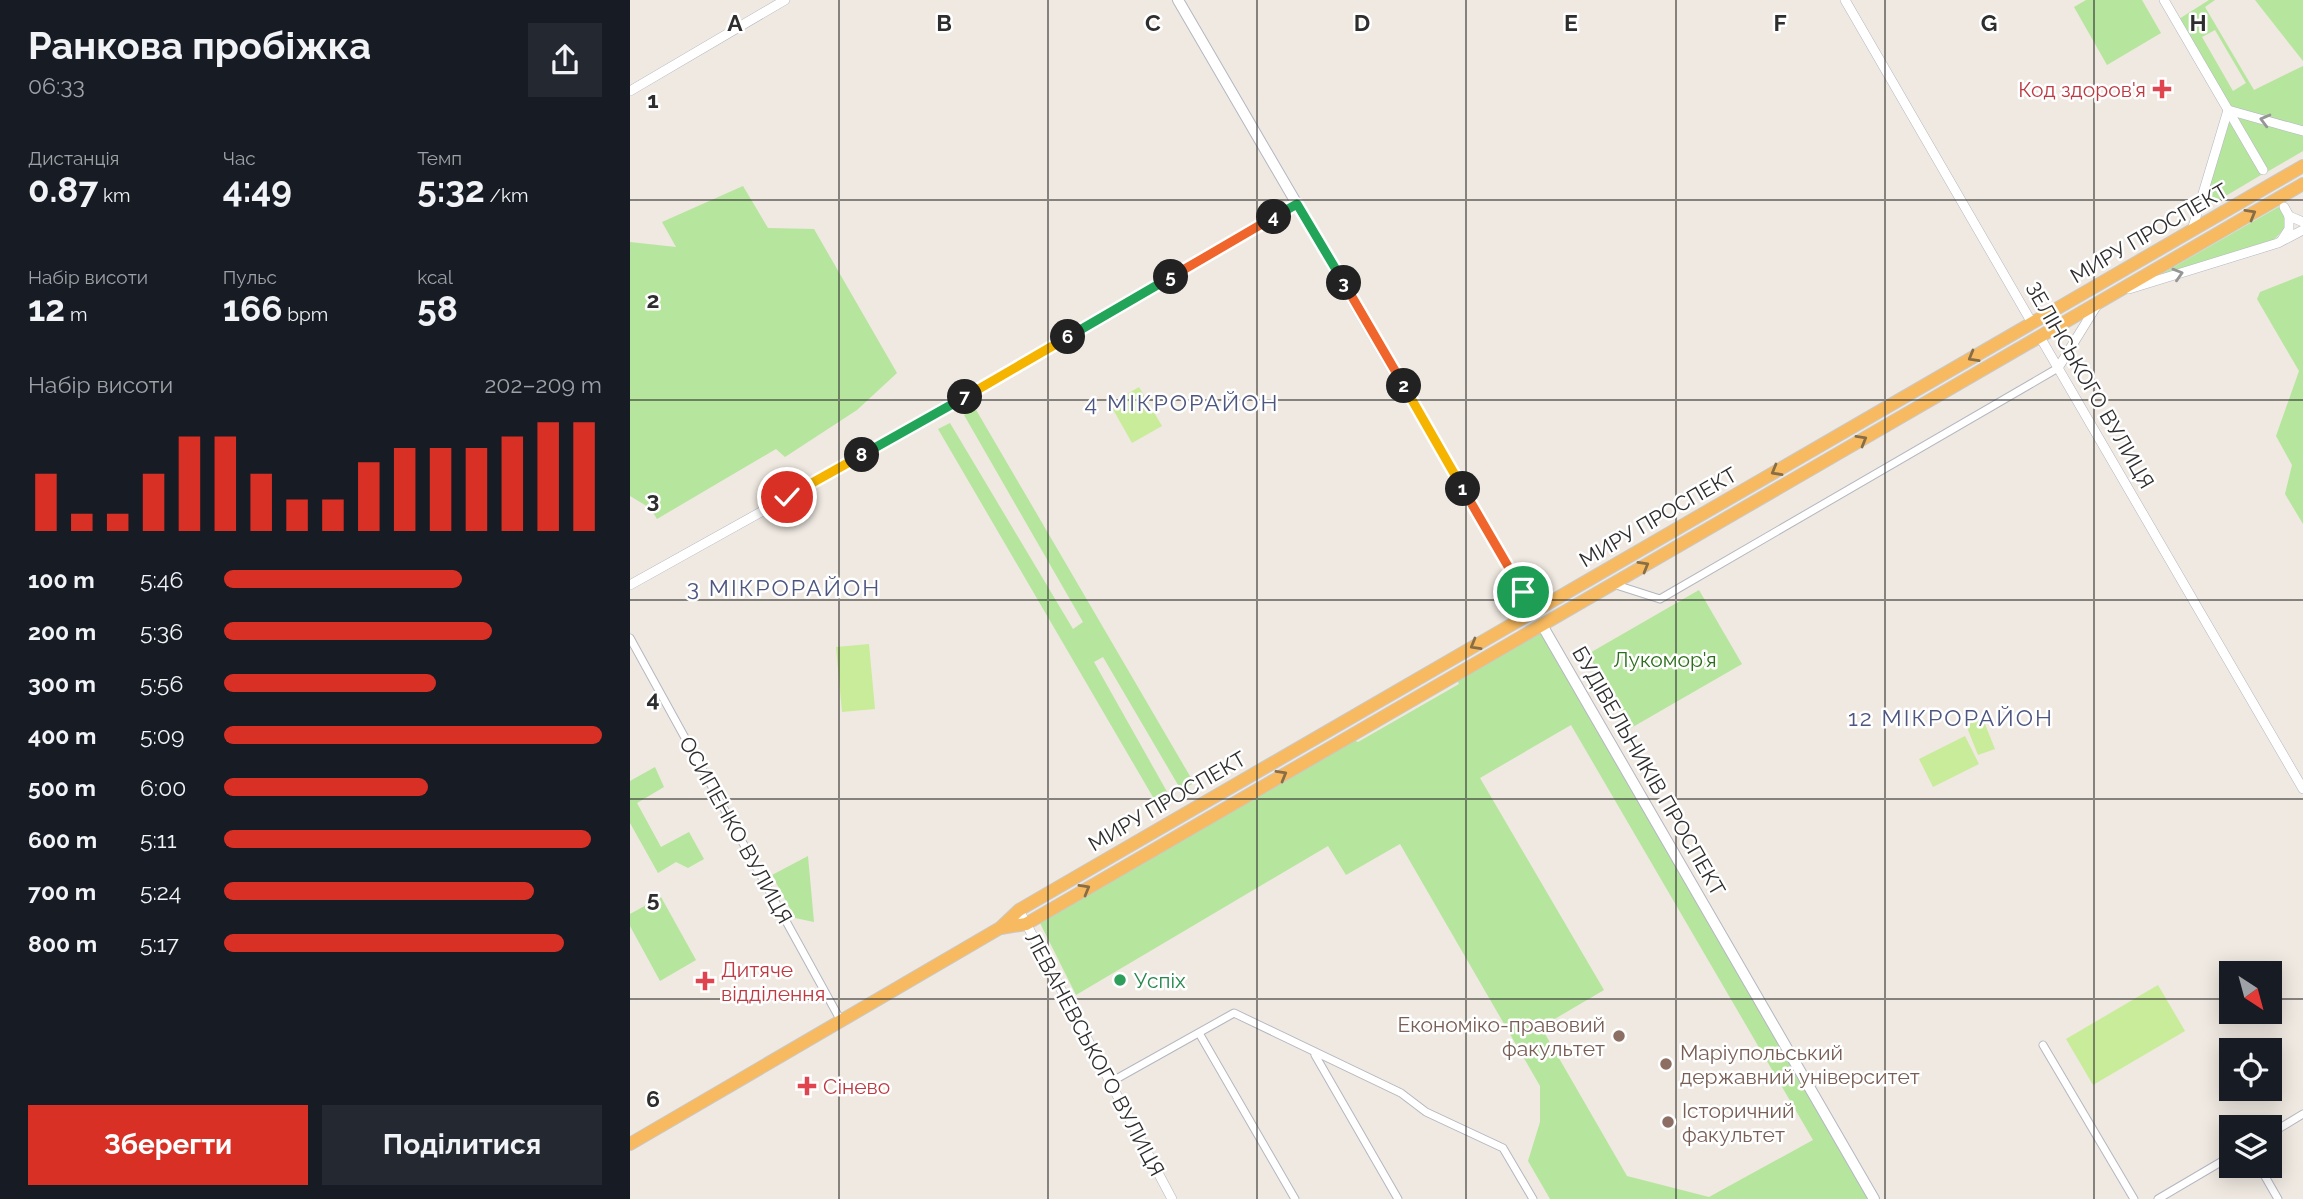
<!DOCTYPE html>
<html lang="uk">
<head>
<meta charset="utf-8">
<style>
  :root { --surface:#171b24; --page:#242831; --text:#f1f3f6; --muted:#9ea1a6; --accent:#d93025 }
  body { margin:0; font-family:Raleway,sans-serif; background:var(--page); color:var(--text); height:100vh; display:flex; flex-direction:column; font-size:26px; white-space:nowrap }
  * { box-sizing:border-box; margin:0 }
  p { font-size:23px; color:var(--muted) }
  .icon { flex:none; width:38px; height:38px; fill:none; stroke:currentColor; stroke-width:2; stroke-linecap:round; stroke-linejoin:round }
  .map { position:relative; flex:1; overflow:hidden }
  .side { display:flex; flex-direction:column; background:var(--surface); width:630px }
  .side>* { flex:none }
  .needle { width:46px; rotate:144deg }
  .fabs { position:absolute; left:1589px; top:961px; display:grid; gap:14px }
  .fabs a { display:grid; place-items:center; width:63px; height:63px; border-radius:0px; background:var(--surface); box-shadow:0 4px 18px #0003; font-size:35px }
  .pin { position:absolute; display:grid; place-items:center; width:60px; height:60px; color:#fff; margin:-30px; border:4px solid #fff; border-radius:50%; box-shadow:0 2px 7px #0007 }
  .km { position:absolute; width:35px; height:35px; margin:-18px; border-radius:50%; background:#222; color:#fff; font-size:19px; line-height:35px; text-align:center }
  .round { display:grid; place-items:center; flex:none; width:74px; height:74px; border-radius:0px; background:var(--page) }
  .headline { display:flex; align-items:center; justify-content:space-between; height:119px; padding:0 28px }
  h1 { font-size:38px; font-weight:700; line-height:52px }
  .stats { display:grid; grid-template-columns:repeat(3,1fr); gap:10px; height:119px; padding:7px 28px }
  .stats div { display:grid; align-content:center }
  .stats b { font-size:35px; font-weight:700 }
  .stats small { font-size:19px; font-weight:400 }
  .stats p { font-size:19px }
  .chart { height:196px; padding:14px 28px }
  .chart p { display:flex; justify-content:space-between }
  .chart svg { width:100%; height:126px; margin-top:7px; stroke:var(--accent); stroke-width:6 }
  .primary-button { display:flex; gap:14px; margin-top:auto; padding:14px 28px }
  .primary-button a { flex:1; height:80px; border-radius:0px; background:var(--accent); color:#fff; font-size:28px; font-weight:700; line-height:80px; text-align:center }
  .primary-button a+a { background:var(--page); color:var(--text) }
  ul { padding:0 28px; list-style:none; font-size:23px }
  li { display:grid; grid-template-columns:112px 84px 1fr; align-items:center; height:52px }
  li i { height:18px; border-radius:9px; background:var(--accent) }
  main { display:flex; flex:1; min-height:0 }
  .map>svg:first-child { display:block }
</style>
</head>
<body>
<main>
<section class="side">
<div class="headline"><div><h1>Ранкова пробіжка</h1><p>06:33</p></div><a class="round"><svg class="icon" aria-label="share" viewBox="0 0 24 24"><path d="M12 15V3M7 8l5-5 5 5M5 13v7h14v-7"/></svg></a></div>
<div class="stats">
<div><p>Дистанція</p><b>0.87<small> km</small></b></div>
<div><p>Час</p><b>4:49</b></div>
<div><p>Темп</p><b>5:32<small> /km</small></b></div>
</div>
<div class="stats">
<div><p>Набір висоти</p><b>12<small> m</small></b></div>
<div><p>Пульс</p><b>166<small> bpm</small></b></div>
<div><p>kcal</p><b>58</b></div>
</div>
<div class="chart"><p><span>Набір висоти</span>202–209 m</p>
<svg viewBox="0 0 160 44" preserveAspectRatio="none"><path d="M5 44V24M15 44V38M25 44V38M35 44V24M45 44V11M55 44V11M65 44V24M75 44V33M85 44V33M95 44V20M105 44V15M115 44V15M125 44V15M135 44V11M145 44V6M155 44V6"/></svg>
</div>
<ul>
<li><b>100 m</b>5:46<i style="width:63%"></i></li>
<li><b>200 m</b>5:36<i style="width:71%"></i></li>
<li><b>300 m</b>5:56<i style="width:56%"></i></li>
<li><b>400 m</b>5:09<i style="width:100%"></i></li>
<li><b>500 m</b>6:00<i style="width:54%"></i></li>
<li><b>600 m</b>5:11<i style="width:97%"></i></li>
<li><b>700 m</b>5:24<i style="width:82%"></i></li>
<li><b>800 m</b>5:17<i style="width:90%"></i></li>
</ul>
<div class="primary-button"><a>Зберегти</a><a>Поділитися</a></div>
</section>
<div class="map">
<svg width="1673" height="1199" viewBox="0 0 1673 1199">
  <rect width="100%" height="100%" fill="#efe9e1"/>
  <!-- green -->
  <g fill="#b6e59e" fill-rule="evenodd">
    <polygon points="1456,0 1512,0 1531,33 1477,65 1444,7"/>
    <path d="M1579,0h6l-10,7 49,83 49,-24v61l-74,-21 -50,-87zM1585,30l31,53 -13,8 -31,-54z"/>
    <polygon points="1625,0 1673,0 1673,61"/>
    <polygon points="1605,116 1673,135 1673,151 1637,172"/>
    <polygon points="1599,119 1631,175 1577,207 1572,206"/>
    <polygon points="113,186 138,228 184,229 267,373 227,410 155,457 146,449 27,519 20,508 0,496 0,242 46,247 32,222"/>
    <polygon points="1650,206 1655,214 1655,228 1642,242 1523,279"/>
    <polygon points="1673,275 1673,524 1655,494 1662,465 1646,436 1669,371 1627,299 1630,292"/>
    <polygon points="345,408 564,783 551,790 473,657 464,662 540,797 527,804 308,429 320,423 443,629 453,622 334,415"/>
    <polygon points="1069,590 1112,664 1001,728 958,654"/>
    <path d="M911,631l327,568h-318l-22,-38 12,-39v-36l-140,-242 -54,31 -18,-29 -252,149 -36,-72 314,-183 4,2 101,-58 -2,-4zM941,725l242,415 -104,57 -82,-21 -86,-149 63,-37 -124,-212z"/>
    <polygon points="25,767 34,787 7,803 31,847 59,832 74,859 58,868 46,862 28,873 0,823 0,781"/>
    <polygon points="178,856 184,922 165,918 142,875"/>
    <polygon points="31,897 66,960 30,981 0,926 0,914"/>
  </g>
  <!-- pitch -->
  <g fill="#c9ec9a">
    <polygon points="509,387 532,426 502,443 480,404"/>
    <polygon points="239,644 245,709 212,712 206,647"/>
    <polygon points="1353,719 1365,749 1348,755 1336,725"/>
    <polygon points="1335,736 1349,764 1303,787 1289,759"/>
    <polygon points="1528,985 1555,1031 1463,1085 1436,1039"/>
  </g>
  <g fill="none" stroke-linecap="round" stroke-linejoin="round">
    <!-- minor casing -->
    <g stroke="#b4b7c1" stroke-width="9">
      <g id="minor">
        <polyline points="983,584 1030,599 1428,368"/>
        <polyline points="0,638 211,1021"/>
        <polyline points="569,1033 665,1199"/>
        <polyline points="1413,1045 1504,1199"/>
        <polyline points="685,1055 768,1199"/>
        <polyline points="479,1083 604,1013 771,1093 796,1112 873,1148 903,1199"/>
        <polyline points="1640,1134 1673,1114"/>
        <polyline points="1629,1166 1648,1199"/>
        <polyline points="1528,1199 1601,1156"/>
      </g>
    </g>
    <!-- tertiary casing -->
    <g stroke="#b4b7c1" stroke-width="10">
      <g id="tertiary">
        <polyline points="1215,0 1402,323"/>
        <polyline points="1534,0 1633,170"/>
        <polyline points="0,91 155,0"/>
        <polyline points="1598,110 1673,131"/>
        <polyline points="1654,207 1659,216 1673,222"/>
        <polyline points="1562,230 1598,110"/>
        <polyline points="1652,240 1659,229 1659,216"/>
        <polyline points="1499,289 1648,243 1673,230"/>
        <polyline points="1410,337 1673,789"/>
        <polyline points="1428,368 1467,305"/>
        <polyline points="0,585 303,416 667,204"/>
        <polyline points="389,910 542,1199"/>
      </g>
    </g>
    <!-- secondary casing -->
    <g stroke="#b4b7c1" stroke-width="12">
      <g id="secondary">
        <polyline points="548,0 904,611"/>
        <polyline points="912,625 1244,1199"/>
      </g>
    </g>
    <!-- trunk casing -->
    <g stroke="#c9c9c9" stroke-width="14">
      <g id="trunk">
        <polyline points="371,928 396,924 1673,184"/>
        <polyline points="0,1144 370,928 389,910 1673,166"/>
      </g>
    </g>
    <!-- minor -->
    <use href="#minor" stroke="#fff" stroke-width="7"/>
    <!-- tertiary -->
    <use href="#tertiary" stroke="#fff" stroke-width="9"/>
    <!-- secondary -->
    <use href="#secondary" stroke="#fff" stroke-width="10"/>
    <!-- trunk -->
    <use href="#trunk" stroke="#f8ba60" stroke-width="12"/>
  </g>
  <!-- one-way arrows -->
  <defs><path id="oneway-chevron" d="M-2-3.5L2.5 0L-2 3.5" fill="none" stroke-width="1.6" stroke-linecap="round" stroke-linejoin="round" transform="scale(1.75)"/></defs>
  <g stroke="#969696">
    <use href="#oneway-chevron" transform="translate(1635 120) rotate(-165)"/>
    <use href="#oneway-chevron" transform="translate(1548 274) rotate(-17)"/>
  </g>
  <g stroke="#896d44">
    <use href="#oneway-chevron" transform="translate(1621 214) rotate(-30)"/>
    <use href="#oneway-chevron" transform="translate(1343 357) rotate(150)"/>
    <use href="#oneway-chevron" transform="translate(1232 440) rotate(-30)"/>
    <use href="#oneway-chevron" transform="translate(1146 471) rotate(150)"/>
    <use href="#oneway-chevron" transform="translate(1014 566) rotate(-30)"/>
    <use href="#oneway-chevron" transform="translate(845 645) rotate(150)"/>
    <use href="#oneway-chevron" transform="translate(652 775) rotate(-30)"/>
    <use href="#oneway-chevron" transform="translate(455 889) rotate(-30)"/>
  </g>
  <g fill="none" stroke-linecap="round" stroke-linejoin="round">
    <!-- split-1 casing -->
    <g stroke="#fff" stroke-width="14">
      <polyline id="split-1" points="833,489 893,592"/>
    </g>
    <!-- split-2 casing -->
    <g stroke="#fff" stroke-width="14">
      <polyline id="split-2" points="774,386 833,489"/>
    </g>
    <!-- split-3 casing -->
    <g stroke="#fff" stroke-width="14">
      <polyline id="split-3" points="714,283 774,386"/>
    </g>
    <!-- split-4 casing -->
    <g stroke="#fff" stroke-width="14">
      <polyline id="split-4" points="644,217 667,204 714,283"/>
    </g>
    <!-- split-5 casing -->
    <g stroke="#fff" stroke-width="14">
      <polyline id="split-5" points="541,277 644,217"/>
    </g>
    <!-- split-6 casing -->
    <g stroke="#fff" stroke-width="14">
      <polyline id="split-6" points="438,337 541,277"/>
    </g>
    <!-- split-7 casing -->
    <g stroke="#fff" stroke-width="14">
      <polyline id="split-7" points="335,397 438,337"/>
    </g>
    <!-- split-8 casing -->
    <g stroke="#fff" stroke-width="14">
      <polyline id="split-8" points="232,455 335,397"/>
    </g>
    <!-- split-9 casing -->
    <g stroke="#fff" stroke-width="14">
      <polyline id="split-9" points="157,497 232,455"/>
    </g>
    <!-- split-1 -->
    <use href="#split-1" stroke="#f0652b" stroke-width="9"/>
    <!-- split-2 -->
    <use href="#split-2" stroke="#f5b400" stroke-width="9"/>
    <!-- split-3 -->
    <use href="#split-3" stroke="#f0652b" stroke-width="9"/>
    <!-- split-4 -->
    <use href="#split-4" stroke="#22a559" stroke-width="9"/>
    <!-- split-5 -->
    <use href="#split-5" stroke="#f0652b" stroke-width="9"/>
    <!-- split-6 -->
    <use href="#split-6" stroke="#22a559" stroke-width="9"/>
    <!-- split-7 -->
    <use href="#split-7" stroke="#f5b400" stroke-width="9"/>
    <!-- split-8 -->
    <use href="#split-8" stroke="#22a559" stroke-width="9"/>
    <!-- split-9 -->
    <use href="#split-9" stroke="#f5b400" stroke-width="9"/>
  </g>
  <!-- grid -->
  <path fill="none" stroke="#2e2e2e" stroke-width="2" stroke-opacity="0.55" d="M209,0v1199M418,0v1199M627,0v1199M836,0v1199M1046,0v1199M1255,0v1199M1464,0v1199M0,200h1673M0,400h1673M0,600h1673M0,799h1673M0,999h1601M1640,999h33"/>
  <!-- markers -->
  <g fill="#e0444e" stroke="#fff" stroke-width="2.5">
    <path d="M1528.5 78.5h7v7h7v7h-7v7h-7v-7h-7v-7h7z"/>
    <path d="M71.5 970.5h7v7h7v7h-7v7h-7v-7h-7v-7h7z"/>
    <path d="M173.5 1075.5h7v7h7v7h-7v7h-7v-7h-7v-7h7z"/>
  </g>
  <circle fill="#2e9e5b" stroke="#fff" stroke-width="2.5" cx="490" cy="980" r="7"/>
  <g fill="#8d6e63" stroke="#fff" stroke-width="2.5">
    <circle cx="989" cy="1036" r="7"/>
    <circle cx="1036" cy="1064" r="7"/>
    <circle cx="1038" cy="1122" r="7"/>
  </g>
  <g text-anchor="middle" dominant-baseline="central" stroke-width="5" stroke-linejoin="round" paint-order="stroke">
    <!-- health labels -->
    <g font-size="21" fill="#be3a42" stroke="#fff" text-anchor="start">
      <text x="1516" y="89" text-anchor="end">Код здоров'я</text>
      <text x="91" y="969">Дитяче<tspan x="91" dy="24">відділення</tspan></text>
      <text x="193" y="1086">Сінево</text>
    </g>
    <!-- street labels -->
    <g font-size="21" fill="#2e2e2e" stroke="#fff">
      <text transform="translate(1519 233) rotate(-30)">МИРУ ПРОСПЕКТ</text>
      <text transform="translate(1460 385) rotate(60)">ЗЕЛІНСЬКОГО ВУЛИЦЯ</text>
      <text transform="translate(1028 517) rotate(-30)">МИРУ ПРОСПЕКТ</text>
      <text transform="translate(1019 771) rotate(60)">БУДІВЕЛЬНИКІВ ПРОСПЕКТ</text>
      <text transform="translate(537 801) rotate(-30)">МИРУ ПРОСПЕКТ</text>
      <text transform="translate(106 830) rotate(61)">ОСИПЕНКО ВУЛИЦЯ</text>
      <text transform="translate(465 1054) rotate(62)">ЛЕВАНЕВСЬКОГО ВУЛИЦЯ</text>
    </g>
    <!-- park labels -->
    <g font-size="21" fill="#2c6e1b" stroke="#fff">
      <text x="1035" y="659">Лукомор'я</text>
    </g>
    <!-- leisure labels -->
    <g font-size="21" fill="#27864d" stroke="#fff" text-anchor="start">
      <text x="504" y="980">Успіх</text>
    </g>
    <!-- education labels -->
    <g font-size="21" fill="#785e54" stroke="#fff" text-anchor="start">
      <text x="975" y="1024" text-anchor="end">Економіко-правовий<tspan x="975" dy="24">факультет</tspan></text>
      <text x="1050" y="1052">Маріупольський<tspan x="1050" dy="24">державний університет</tspan></text>
      <text x="1052" y="1110">Історичний<tspan x="1052" dy="24">факультет</tspan></text>
    </g>
    <!-- neighbourhood labels -->
    <g font-size="23" letter-spacing="2" fill="#4d5680" stroke="#fff">
      <text x="552" y="402">4 МІКРОРАЙОН</text>
      <text x="154" y="587">3 МІКРОРАЙОН</text>
      <text x="1321" y="717">12 МІКРОРАЙОН</text>
    </g>
  </g>
  <g font-size="23" text-anchor="middle" font-weight="bold" fill="#2e2e2e" stroke="#fff" stroke-width="5" stroke-linejoin="round" paint-order="stroke">
    <text x="105" y="31">A</text>
    <text x="314" y="31">B</text>
    <text x="523" y="31">C</text>
    <text x="732" y="31">D</text>
    <text x="941" y="31">E</text>
    <text x="1150" y="31">F</text>
    <text x="1359" y="31">G</text>
    <text x="1568" y="31">H</text>
    <text x="23" y="108">1</text>
    <text x="23" y="308">2</text>
    <text x="23" y="508">3</text>
    <text x="23" y="707">4</text>
    <text x="23" y="907">5</text>
    <text x="23" y="1107">6</text>
  </g>
</svg>
<div class="fabs">
<a><svg class="needle" viewBox="-14 -14 28 28"><path d="M0-13l5 13h-10z" fill="#e53935"/><path d="M0 13l5-13h-10z" fill="#9ea1a6"/></svg></a>
<a><svg class="icon" aria-label="locate" viewBox="0 0 24 24"><circle cx="12" cy="12" r="6"/><path d="M12 2v4M12 18v4M2 12h4M18 12h4"/></svg></a>
<a><svg class="icon" aria-label="layers" viewBox="0 0 24 24"><path d="M12 4l9 5-9 5-9-5zM3 14l9 5 9-5"/></svg></a>
</div>
<div class="pin" style="left:893px;top:592px;background:#1e9e55"><svg class="icon" aria-label="arrive" viewBox="0 0 24 24"><path d="M6 21V4h12l-3 4 3 4H6"/></svg></div>
<div class="pin" style="left:157px;top:497px;background:#d93025"><svg class="icon" aria-label="check" viewBox="0 0 24 24"><path d="M5 12l5 5 9-10"/></svg></div>
<b class="km" style="left:833px;top:489px">1</b>
<b class="km" style="left:774px;top:386px">2</b>
<b class="km" style="left:714px;top:283px">3</b>
<b class="km" style="left:644px;top:217px">4</b>
<b class="km" style="left:541px;top:277px">5</b>
<b class="km" style="left:438px;top:337px">6</b>
<b class="km" style="left:335px;top:397px">7</b>
<b class="km" style="left:232px;top:455px">8</b>
</div>
</main>
</body>
</html>
